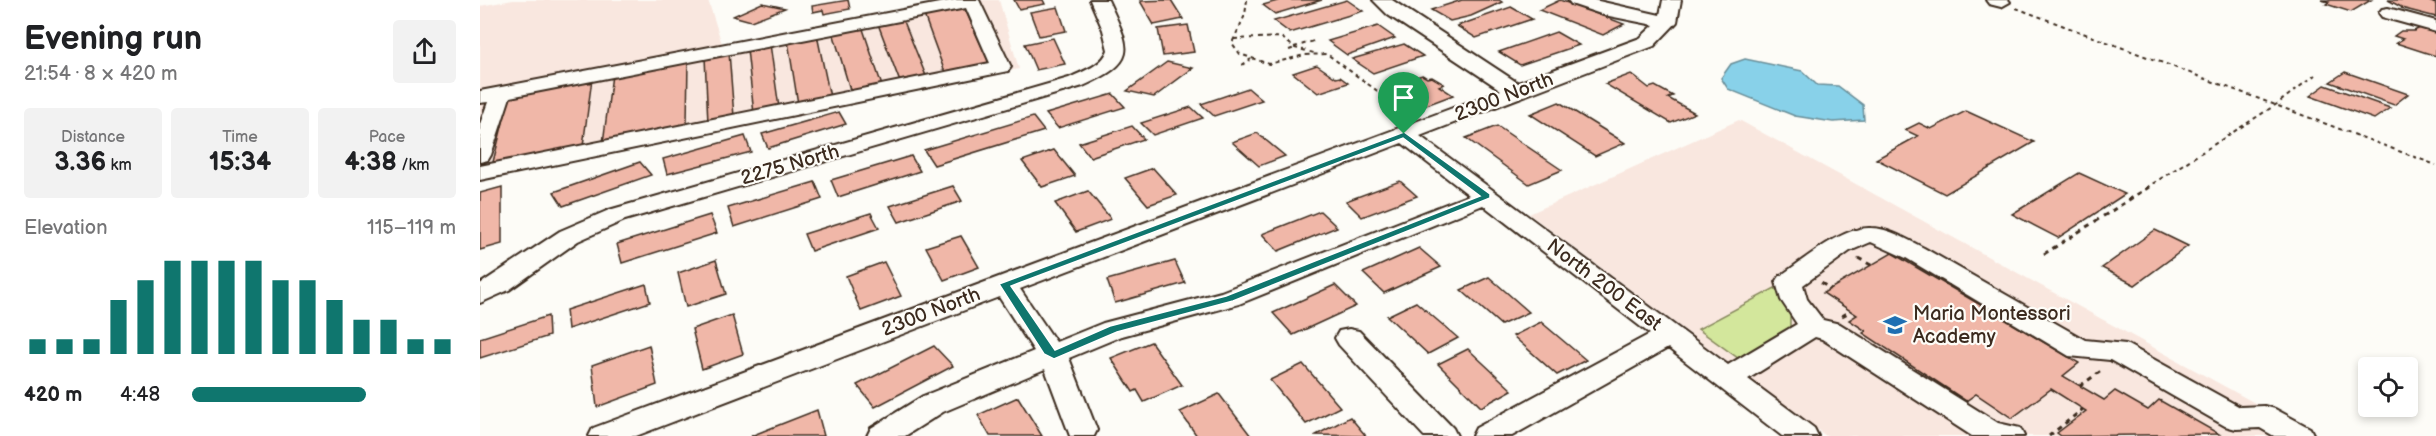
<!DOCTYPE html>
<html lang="en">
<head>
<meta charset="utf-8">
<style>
  :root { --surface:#fff; --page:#f2f2f2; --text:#202124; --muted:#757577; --accent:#0f766e }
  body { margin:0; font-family:"Balsamiq Sans",sans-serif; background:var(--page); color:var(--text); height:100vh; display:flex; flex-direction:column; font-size:22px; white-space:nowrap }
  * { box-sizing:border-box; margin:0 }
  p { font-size:20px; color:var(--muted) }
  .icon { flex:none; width:33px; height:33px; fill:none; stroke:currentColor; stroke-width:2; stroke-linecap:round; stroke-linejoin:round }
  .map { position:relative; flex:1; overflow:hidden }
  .panel { display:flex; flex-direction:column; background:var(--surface); width:480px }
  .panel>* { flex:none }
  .buttons { position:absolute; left:1878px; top:357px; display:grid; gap:12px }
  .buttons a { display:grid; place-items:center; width:60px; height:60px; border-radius:6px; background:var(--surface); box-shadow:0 3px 9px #0003; font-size:30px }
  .pin { position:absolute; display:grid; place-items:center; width:51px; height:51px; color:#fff; margin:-62px -26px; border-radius:50% 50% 50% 0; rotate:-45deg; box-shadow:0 0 6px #0007 }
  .pin .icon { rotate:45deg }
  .round { display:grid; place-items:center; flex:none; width:63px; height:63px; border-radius:6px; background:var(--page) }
  .summary { display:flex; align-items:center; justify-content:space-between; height:102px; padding:0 24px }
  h1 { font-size:33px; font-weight:800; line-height:45px }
  .stats { display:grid; grid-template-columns:repeat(3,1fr); gap:9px; height:102px; padding:6px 24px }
  .stats div { display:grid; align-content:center; border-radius:6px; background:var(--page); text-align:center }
  .stats b { font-size:26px; font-weight:800 }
  .stats small { font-size:16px; font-weight:400 }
  .stats p { font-size:16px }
  .chart { height:168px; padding:12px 24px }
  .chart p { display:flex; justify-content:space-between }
  .chart svg { width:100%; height:108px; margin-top:6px; stroke:var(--accent); stroke-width:6 }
  ul { padding:0 24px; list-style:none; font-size:20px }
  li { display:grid; grid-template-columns:96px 72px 1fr; align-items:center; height:45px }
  li i { height:15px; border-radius:8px; background:var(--accent) }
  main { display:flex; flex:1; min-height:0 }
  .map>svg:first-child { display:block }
</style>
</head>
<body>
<main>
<section class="panel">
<div class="summary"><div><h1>Evening run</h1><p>21:54 · 8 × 420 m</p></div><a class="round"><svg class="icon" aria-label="share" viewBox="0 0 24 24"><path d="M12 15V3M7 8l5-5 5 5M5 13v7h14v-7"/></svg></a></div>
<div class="stats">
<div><p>Distance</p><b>3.36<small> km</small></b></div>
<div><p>Time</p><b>15:34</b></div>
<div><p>Pace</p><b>4:38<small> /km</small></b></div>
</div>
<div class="chart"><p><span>Elevation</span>115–119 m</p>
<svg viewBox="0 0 160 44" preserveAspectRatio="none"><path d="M5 44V38M15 44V38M25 44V38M35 44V22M45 44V14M55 44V6M65 44V6M75 44V6M85 44V6M95 44V14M105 44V14M115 44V22M125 44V30M135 44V30M145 44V38M155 44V38"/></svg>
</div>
<ul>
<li><b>420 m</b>4:48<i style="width:66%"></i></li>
</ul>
</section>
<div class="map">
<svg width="1956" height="436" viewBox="0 0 1956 436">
  <rect width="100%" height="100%" fill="#fdfcf7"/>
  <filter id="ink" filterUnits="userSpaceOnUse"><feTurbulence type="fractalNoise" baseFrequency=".0167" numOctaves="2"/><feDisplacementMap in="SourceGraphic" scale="12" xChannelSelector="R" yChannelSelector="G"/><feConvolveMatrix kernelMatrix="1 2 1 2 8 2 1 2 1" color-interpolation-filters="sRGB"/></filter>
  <g filter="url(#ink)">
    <!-- built -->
    <g fill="#f9e7df">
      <polygon points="33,0 228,0 242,44 470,0 519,0 539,69 0,181 0,6"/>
      <polygon points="1259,120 1835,436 1346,436 1049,214"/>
    </g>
    <!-- green -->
    <polygon fill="#d3e79c" stroke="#87885d" stroke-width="1.5" points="1295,288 1310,314 1310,329 1258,358 1218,329"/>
    <!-- water -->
    <polygon fill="#88d1e9" stroke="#698e98" stroke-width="1.5" points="1265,59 1322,71 1337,85 1358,86 1383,105 1384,120 1353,122 1315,116 1248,89 1241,78 1251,64"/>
    <!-- building -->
    <g fill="#f0b7a8" stroke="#3b2a1e" stroke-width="1.5">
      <polygon points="368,0 370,9 344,14 343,10 333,12 332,6"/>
      <polygon points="534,0 563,0 565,4 539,9"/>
      <polygon points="691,0 703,19 674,25 660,1"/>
      <polygon points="801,0 842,0 795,14 783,5"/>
      <polygon points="867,0 883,11 810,33 794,21"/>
      <polygon points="982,0 1019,0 1022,2 991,16 970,21 951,10"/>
      <polygon points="1080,0 1144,24 1123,35 1059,10"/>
      <polygon points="1841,0 1891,0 1871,12 1846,4 1849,2"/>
      <polygon points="1908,0 1946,0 1956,4 1956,17 1921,8 1923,8"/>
      <polygon points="282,3 305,8 271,21 253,16"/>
      <polygon points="484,7 510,65 466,75 444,15"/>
      <polygon points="578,7 586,31 559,36 550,12"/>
      <polygon points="1031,7 1052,19 996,38 977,26"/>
      <polygon points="423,19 446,76 420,82 398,24"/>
      <polygon points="708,25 714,52 683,56 678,29"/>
      <polygon points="382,26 402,86 371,93 353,32"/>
      <polygon points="898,26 915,38 867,55 848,41"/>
      <polygon points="1940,28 1956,33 1956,56 1916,43 1923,39 1914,36 1921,31 1934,31"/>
      <polygon points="1076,32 1099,45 1040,65 1019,52"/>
      <polygon points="337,35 350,97 318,104 308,41"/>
      <polygon points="573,38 585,64 556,70 545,44"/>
      <polygon points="290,44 299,108 274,114 267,49"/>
      <polygon points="924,44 943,56 893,73 872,59"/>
      <polygon points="249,52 254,117 228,123 225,57"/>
      <polygon points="208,60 207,124 123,143 132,75"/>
      <polygon points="687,62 713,68 674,97 647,91"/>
      <polygon points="837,65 856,78 860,77 868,83 838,93 813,73"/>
      <polygon points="1865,72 1928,94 1914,105 1850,82"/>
      <polygon points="1151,74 1169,88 1175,86 1193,96 1188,98 1215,113 1191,123 1125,84"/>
      <polygon points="942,75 947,78 952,77 964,84 959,86 973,95 944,106 910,86"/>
      <polygon points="112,79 103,146 12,166 30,95"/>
      <polygon points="1845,85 1910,108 1894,119 1830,96"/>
      <polygon points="768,88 782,100 734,116 721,104"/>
      <polygon points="633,94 645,107 578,128 566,114"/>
      <polygon points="1079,102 1145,143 1115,156 1050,114"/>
      <polygon points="711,107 723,118 673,135 661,123"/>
      <polygon points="1486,111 1554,142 1465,194 1396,159 1438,136 1425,130 1439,123 1451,129"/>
      <polygon points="359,112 366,124 288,148 282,134"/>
      <polygon points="553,117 564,131 454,165 444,150"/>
      <polygon points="652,126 664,139 610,157 599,143"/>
      <polygon points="1017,126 1082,170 1049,184 986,138"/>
      <polygon points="777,133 805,156 779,166 752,142"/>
      <polygon points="265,136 271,152 187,174 183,159"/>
      <polygon points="574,150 595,176 562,187 542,161"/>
      <polygon points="431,156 440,171 358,197 351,180"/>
      <polygon points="160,162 171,175 83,206 74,192"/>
      <polygon points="673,168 697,195 668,205 645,178"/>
      <polygon points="1599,173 1645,194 1578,238 1532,214"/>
      <polygon points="920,181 937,196 882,217 866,201"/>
      <polygon points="335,182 342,199 254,227 248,208"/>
      <polygon points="473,186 482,201 419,222 410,206"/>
      <polygon points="22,187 22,244 0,250 0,193"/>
      <polygon points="608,191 631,219 596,232 575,203"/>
      <polygon points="840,211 857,227 798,251 782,234"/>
      <polygon points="391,213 399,228 331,251 324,234"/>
      <polygon points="230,215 237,233 142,263 137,244"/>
      <polygon points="1675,230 1708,246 1655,285 1622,268"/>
      <polygon points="481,236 499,267 464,280 446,247"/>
      <polygon points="939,248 961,267 904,293 883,273"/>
      <polygon points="1412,253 1599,363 1583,376 1624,400 1635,391 1668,410 1679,400 1739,434 1581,436 1577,433 1606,411 1571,389 1532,418 1496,394 1486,401 1383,333 1386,331 1369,320 1377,315 1343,293"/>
      <polygon points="236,260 246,294 206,307 198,273"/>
      <polygon points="695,261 705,283 635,303 627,280"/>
      <polygon points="404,262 421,296 381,311 366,276"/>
      <polygon points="1009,277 1049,312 1021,325 981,290"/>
      <polygon points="166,284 170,302 88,329 86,310"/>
      <polygon points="855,285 876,306 813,335 793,313"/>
      <polygon points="936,302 978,338 948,354 907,316"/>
      <polygon points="252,315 263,354 222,369 212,329"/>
      <polygon points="68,316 69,336 0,358 0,338"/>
      <polygon points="1061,322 1106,360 1077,375 1033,336"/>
      <polygon points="671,342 702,385 664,402 657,390 653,392 631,358"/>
      <polygon points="169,345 177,385 117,407 112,365"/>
      <polygon points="454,346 473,366 395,407 377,385"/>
      <polygon points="988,349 1032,390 1001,407 958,364"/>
      <polygon points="823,364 860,407 826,424 790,380"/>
      <polygon points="739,394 771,436 717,436 700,412"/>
      <polygon points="538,397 562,436 510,436 498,415"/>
      <polygon points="337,410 344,436 271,436"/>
      <polygon points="870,417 886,436 836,435"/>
    </g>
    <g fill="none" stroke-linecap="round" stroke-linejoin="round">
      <!-- minor casing -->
      <g stroke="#3b2a1e" stroke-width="4">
        <g id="minor">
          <polygon points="475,0 499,0 531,67 528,71 0,180 0,166 510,63 486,8 30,97 11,155 8,160 0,162 0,124 8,102 0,103 0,91"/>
          <path d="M610,0h18c23,50 31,61 -25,86l-458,134 -47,21 -69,49 -29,13v-19l80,-53 49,-21 460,-132c14,-7 33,-12 39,-28l-5,-20z"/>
          <path d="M893,0h19l126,83 122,-45 14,-13 -50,-10 -33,-11 -3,-4h26l66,15 3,-15h18l-4,22 -23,24 -234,90 308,229 69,-41 -16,-24 -5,-18 4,-6c23,-15 62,-50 91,-48 18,0 37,12 53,20l161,92 41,4 114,63 24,-1 11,3 35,19 4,8h-40l-14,-8 -24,1 -11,-3 -115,-66 -41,-4 -163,-98 -35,-16 -21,9 -47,34 4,14 16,21 17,4 158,99 22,5 4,8h-52l-150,-97 -7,-2 -67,42 66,49 4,8h-36l-114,-88 -156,88h-40l4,-8 174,-94 -167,-129 -244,99 -117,32 -53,22 28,72 -3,6h-24l-25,-67 -102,43 -38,24h-38l4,-8 52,-32 111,-45 -35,-54 -363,139h-47l4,-8 908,-338 -113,-75zM922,143l67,52 -248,97 -118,31 -47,19 -36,-53z"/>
          <polygon points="1506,0 1528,0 1530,2 1521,7 1509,4"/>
          <polygon points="1908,8 1956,21 1956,32 1902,17 1899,13 1902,9"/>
          <polygon points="869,329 879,331 973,428 977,436 944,436 859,345 855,338 859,331"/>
        </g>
      </g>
      <!-- path-far1 -->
      <g stroke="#3b2a1e" stroke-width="2" stroke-dasharray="4 4" stroke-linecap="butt">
        <polyline points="767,0 765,15 752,43 760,54 789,64 825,55 847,54 911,101 941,109"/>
        <polyline points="1953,3 1956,2"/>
        <polyline points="1536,8 1956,165"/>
        <polyline points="754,39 801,37 815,48 834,53"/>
        <polyline points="814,47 834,41"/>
        <polyline points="809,50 815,48"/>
        <polyline points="762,65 771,59"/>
        <polyline points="1666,188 1797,104 1835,75"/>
      </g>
      <!-- path -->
      <g stroke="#3b2a1e" stroke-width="3" stroke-dasharray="5 5" stroke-linecap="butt">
        <polyline points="1564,254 1669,187"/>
        <polyline points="1378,258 1391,265"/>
        <polyline points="1341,283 1351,289"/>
        <polyline points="1362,316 1371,311"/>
        <polyline points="1600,386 1621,371"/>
        <polyline points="1569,436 1603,409"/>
      </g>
      <!-- minor -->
      <use href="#minor" fill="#fdfcf7" fill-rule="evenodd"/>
    </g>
  </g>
  <!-- route -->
  <path fill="#0f766e" stroke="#fff" stroke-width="1.5" fill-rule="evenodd" d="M924,132l86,62v4l-257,103 -116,31 -63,27 -10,-5 -45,-70zM923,138l77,58 -254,100 -116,30 -55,24 -44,-64z"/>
  <!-- icons -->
  <defs>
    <g id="school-bare" transform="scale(1.8)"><path d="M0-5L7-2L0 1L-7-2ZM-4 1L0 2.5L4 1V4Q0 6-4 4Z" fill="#1f6fb2" stroke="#fdfcf7" stroke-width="2.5" paint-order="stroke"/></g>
  </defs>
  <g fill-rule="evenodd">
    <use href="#school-bare" x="1415" y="325"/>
  </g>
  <g text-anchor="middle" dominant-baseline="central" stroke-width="4.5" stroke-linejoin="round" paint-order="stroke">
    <!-- street labels -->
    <g font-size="20" fill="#3b2a1e" stroke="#fdfcf7">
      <text transform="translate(1024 97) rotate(-21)">2300 North</text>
      <text transform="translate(310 165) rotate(-16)">2275 North</text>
      <text transform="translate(1124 285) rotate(37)">North 200 East</text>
      <text transform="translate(451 312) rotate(-21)">2300 North</text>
    </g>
    <!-- poi labels -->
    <g font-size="20" fill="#3b2a1e" stroke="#fdfcf7" text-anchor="start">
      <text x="1433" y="314">Maria Montessori<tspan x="1433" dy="23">Academy</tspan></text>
    </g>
  </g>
</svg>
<div class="buttons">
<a><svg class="icon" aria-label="locate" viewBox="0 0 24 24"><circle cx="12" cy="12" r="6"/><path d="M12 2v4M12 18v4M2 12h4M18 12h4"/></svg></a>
</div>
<div class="pin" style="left:924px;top:134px;background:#1e9e55"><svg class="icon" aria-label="arrive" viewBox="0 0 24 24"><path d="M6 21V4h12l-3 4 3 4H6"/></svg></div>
</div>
</main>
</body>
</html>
